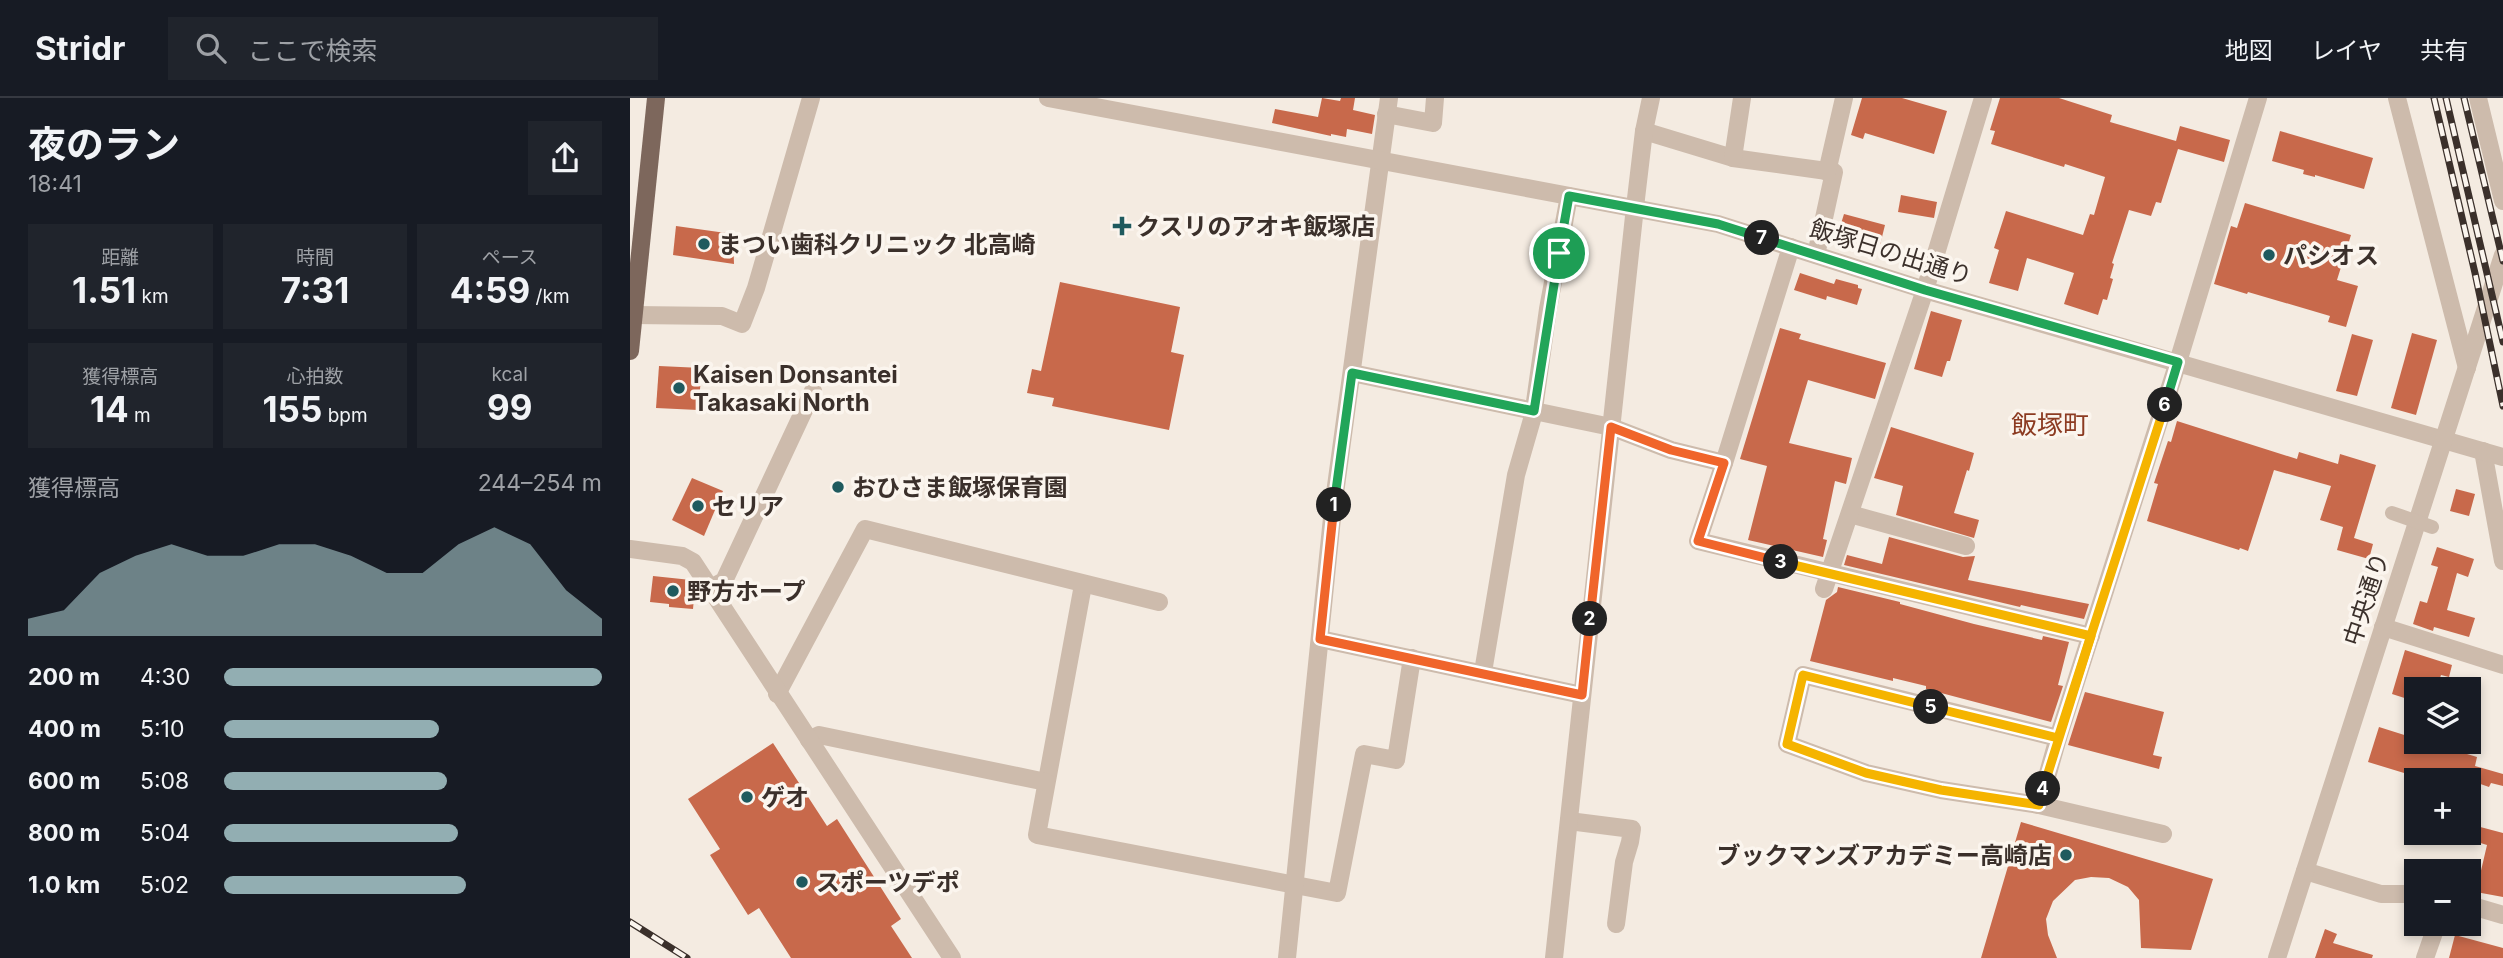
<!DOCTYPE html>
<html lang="ja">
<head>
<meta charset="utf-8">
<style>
  :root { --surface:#171b24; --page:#20242c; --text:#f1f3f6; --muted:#9ea1a6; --line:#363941; --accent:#92aeb2 }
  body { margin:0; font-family:Inter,"Noto Sans JP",sans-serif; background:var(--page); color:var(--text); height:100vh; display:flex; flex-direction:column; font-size:26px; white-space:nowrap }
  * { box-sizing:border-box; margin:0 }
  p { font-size:23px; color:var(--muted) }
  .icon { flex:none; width:38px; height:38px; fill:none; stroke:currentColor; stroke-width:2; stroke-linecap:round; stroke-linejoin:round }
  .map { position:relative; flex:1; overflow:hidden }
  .details { display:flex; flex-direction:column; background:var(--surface); width:630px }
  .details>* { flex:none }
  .tools { position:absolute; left:1774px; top:579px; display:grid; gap:14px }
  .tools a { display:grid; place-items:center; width:77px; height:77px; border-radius:0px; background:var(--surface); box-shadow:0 4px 10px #0003; font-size:35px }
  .pin { position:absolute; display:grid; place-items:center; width:60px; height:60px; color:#fff; margin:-30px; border:4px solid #fff; border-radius:50%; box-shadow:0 2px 7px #0007 }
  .km { position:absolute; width:35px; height:35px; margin:-18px; border-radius:50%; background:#222; color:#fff; font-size:19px; line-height:35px; text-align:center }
  .round { display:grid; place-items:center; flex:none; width:74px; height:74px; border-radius:0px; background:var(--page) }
  .headline { display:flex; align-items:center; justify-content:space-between; height:119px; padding:0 28px }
  h1 { font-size:38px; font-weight:700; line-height:52px }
  .metrics { display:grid; grid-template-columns:repeat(3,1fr); gap:10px; height:119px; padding:7px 28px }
  .metrics div { display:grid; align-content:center; border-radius:0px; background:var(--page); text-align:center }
  .metrics b { font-size:35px; font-weight:700 }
  .metrics small { font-size:19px; font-weight:400 }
  .metrics p { font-size:19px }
  .chart { height:196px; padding:14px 28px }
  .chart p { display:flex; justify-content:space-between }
  .chart svg { width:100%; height:126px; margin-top:7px; fill:var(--accent); opacity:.7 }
  ul { padding:0 28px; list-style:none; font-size:23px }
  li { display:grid; grid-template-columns:112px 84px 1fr; align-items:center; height:52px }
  li i { height:18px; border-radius:9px; background:var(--accent) }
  header { display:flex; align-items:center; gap:42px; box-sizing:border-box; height:98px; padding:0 35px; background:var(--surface); border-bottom:2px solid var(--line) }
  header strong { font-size:33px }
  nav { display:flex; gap:38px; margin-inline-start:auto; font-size:24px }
  .search { width:490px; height:63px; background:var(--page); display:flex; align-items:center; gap:18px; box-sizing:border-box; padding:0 24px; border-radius:0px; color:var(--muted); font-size:26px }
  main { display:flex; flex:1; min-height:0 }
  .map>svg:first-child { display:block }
</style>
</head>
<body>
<header>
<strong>Stridr</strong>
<div class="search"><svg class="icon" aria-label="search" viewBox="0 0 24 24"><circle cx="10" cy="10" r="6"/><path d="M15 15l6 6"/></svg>ここで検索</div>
<nav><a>地図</a><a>レイヤ</a><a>共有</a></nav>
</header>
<main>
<section class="details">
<div class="headline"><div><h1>夜のラン</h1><p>18:41</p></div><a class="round"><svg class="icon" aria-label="share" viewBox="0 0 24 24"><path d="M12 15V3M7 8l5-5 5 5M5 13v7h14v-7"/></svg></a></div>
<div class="metrics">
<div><p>距離</p><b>1.51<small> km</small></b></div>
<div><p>時間</p><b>7:31</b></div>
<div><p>ペース</p><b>4:59<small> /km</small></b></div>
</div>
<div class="metrics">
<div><p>獲得標高</p><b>14<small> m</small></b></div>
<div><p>心拍数</p><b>155<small> bpm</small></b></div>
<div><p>kcal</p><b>99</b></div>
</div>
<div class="chart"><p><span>獲得標高</span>244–254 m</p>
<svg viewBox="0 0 160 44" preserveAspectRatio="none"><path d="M0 44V38L10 35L20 22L30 16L40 12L50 16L60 16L70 12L80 12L90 16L100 22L110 22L120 12L130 6L140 12L150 28L160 38V44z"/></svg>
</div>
<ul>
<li><b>200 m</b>4:30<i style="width:100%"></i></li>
<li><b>400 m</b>5:10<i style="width:57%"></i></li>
<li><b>600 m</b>5:08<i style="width:59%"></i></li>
<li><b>800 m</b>5:04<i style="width:62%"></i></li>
<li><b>1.0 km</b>5:02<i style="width:64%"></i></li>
</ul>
</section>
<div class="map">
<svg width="1873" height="860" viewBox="0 0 1873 860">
  <rect width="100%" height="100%" fill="#f4ebe1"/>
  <!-- building -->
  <g fill="#c8694b">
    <polygon points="692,0 710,3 711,0 725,0 723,12 745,17 742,36 717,31 716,39 701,36 701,38 642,25 645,11 688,19"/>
    <polygon points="1232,0 1272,0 1317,13 1304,56 1235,35 1233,41 1221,37"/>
    <polygon points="1370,0 1429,0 1482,17 1480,24 1546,43 1550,28 1600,42 1594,64 1548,51 1531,105 1526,104 1521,118 1499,112 1482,165 1484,166 1480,180 1483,181 1477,202 1473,201 1468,217 1434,206 1444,175 1397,160 1388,193 1359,185 1369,152 1364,150 1376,113 1453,137 1460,116 1464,117 1475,79 1435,66 1434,69 1361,46 1365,33 1360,32"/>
    <polygon points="1650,33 1743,60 1734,91 1685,77 1685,79 1673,76 1674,72 1642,63"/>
    <polygon points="1271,97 1307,104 1304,120 1268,114"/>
    <polygon points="1615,105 1721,137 1707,182 1728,188 1716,229 1698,224 1700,218 1618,194 1617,196 1584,186 1601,128 1607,130"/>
    <polygon points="1214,116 1255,127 1250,147 1208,135"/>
    <polygon points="46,128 103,136 104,166 43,157"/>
    <polygon points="1170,175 1204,186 1206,181 1228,187 1228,190 1232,191 1227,207 1197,198 1196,202 1164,192"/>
    <polygon points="430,184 550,209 541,254 554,257 539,332 422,308 424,300 397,295 402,271 411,273"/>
    <polygon points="1301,213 1332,222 1320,263 1317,263 1312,279 1284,271"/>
    <polygon points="1150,230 1171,236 1169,241 1256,265 1245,301 1178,282 1159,345 1222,360 1216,386 1205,383 1193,441 1197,442 1193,459 1118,442 1137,368 1110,361"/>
    <polygon points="1782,235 1807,242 1786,317 1761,310"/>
    <polygon points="1722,236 1743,242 1727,298 1706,293"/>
    <polygon points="29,268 72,270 68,312 26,310"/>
    <polygon points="1547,323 1667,361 1669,354 1708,366 1710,356 1746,367 1724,440 1743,446 1739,461 1707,452 1713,429 1690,422 1701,388 1644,372 1618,453 1610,450 1609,452 1517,423 1528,386 1524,385 1538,343 1541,344"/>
    <polygon points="1261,329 1344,355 1339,373 1337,372 1324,415 1349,422 1344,440 1266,417 1273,388 1244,380"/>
    <polygon points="62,380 93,393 74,438 42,422"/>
    <polygon points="1826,391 1845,396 1839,418 1820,413"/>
    <polygon points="1259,439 1333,459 1345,458 1338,482 1459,506 1454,521 1391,507 1390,509 1214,467 1217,457 1252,466"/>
    <polygon points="1807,449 1844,461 1838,479 1827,475 1817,512 1845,520 1839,539 1804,529 1803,533 1783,526 1790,503 1797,505 1808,469 1801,467"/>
    <polygon points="23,478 61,482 65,489 63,511 39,509 39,506 20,504"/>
    <polygon points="1208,489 1270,504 1270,506 1344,526 1412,542 1413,538 1439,544 1428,587 1433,588 1421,624 1296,591 1296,588 1263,580 1263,583 1180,563 1196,502 1207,494"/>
    <polygon points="1775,552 1822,567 1819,579 1811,577 1806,592 1787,592 1787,604 1762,596"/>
    <polygon points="1455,594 1534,614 1523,657 1532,659 1529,671 1438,647"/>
    <polygon points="1749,629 1787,641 1787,644 1797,644 1847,659 1845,668 1873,676 1873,688 1861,685 1859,689 1839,682 1797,682 1738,664"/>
    <polygon points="143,645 197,728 207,721 271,821 261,828 282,860 161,860 129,810 118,817 80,757 90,751 58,701"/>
    <polygon points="1391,724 1583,781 1561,852 1511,850 1509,802 1498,789 1479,780 1461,779 1445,782 1423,803 1416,821 1418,837 1427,860 1351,860"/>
    <polygon points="1839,726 1873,735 1873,799 1846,794 1857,747 1841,742"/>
    <polygon points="1695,831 1707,836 1703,845 1743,857 1742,860 1685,860"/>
    <polygon points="1825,837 1873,850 1873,860 1819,860"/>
  </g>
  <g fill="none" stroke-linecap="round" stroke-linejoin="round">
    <!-- minor -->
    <g stroke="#cdbbac" stroke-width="18">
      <polyline points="1767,0 1837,270"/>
      <polyline points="1848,0 1873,103"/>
      <polyline points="756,16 803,25 805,0"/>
      <polyline points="1014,33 1103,60 1204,74 1186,157"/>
      <polyline points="1103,60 1112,0"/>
      <polyline points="1197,74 1214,0"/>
      <polyline points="1005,109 1014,33 1021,0"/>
      <polyline points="3,217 92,218 112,226 126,190 181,0"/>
      <polyline points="722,275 981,329 1041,352 1094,365 1068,443 1461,538"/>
      <polyline points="1853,353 1873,463"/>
      <polyline points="1094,365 1161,149"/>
      <polyline points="1220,416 1336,448"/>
      <polyline points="453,487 407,737 707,795 734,656 766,662 782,560"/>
      <polyline points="81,490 94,483 183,293"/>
      <polyline points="1194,491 1295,192 1353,0"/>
      <polyline points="1753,529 1873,567"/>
      <polyline points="690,541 952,597"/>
      <polyline points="853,574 886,377 903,318 918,211 939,98"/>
      <polyline points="147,596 235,431 529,504"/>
      <polyline points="1428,640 1173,577 1157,646 1236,675 1311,692 1409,707 1533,736"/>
      <polyline points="179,642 189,637 416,684"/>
      <polyline points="1409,707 1428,640 1548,264 1628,0"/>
      <polyline points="939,723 1002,731 1000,744 994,764 986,826"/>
      <polyline points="1675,773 1751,796 1787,796"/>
      <polyline points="1839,807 1873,817"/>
      <polyline points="657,860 703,410 759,0"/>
      <polyline points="1795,860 1807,826"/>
    </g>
    <!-- tertiary -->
    <g stroke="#cdbbac" stroke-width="18">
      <polyline points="418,0 1088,126 1295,192 1873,359"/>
      <polyline points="0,451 52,458 63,464 322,860"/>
      <polyline points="924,860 1005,109"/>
      <polyline points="1647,860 1873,157"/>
    </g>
    <!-- primary -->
    <polyline stroke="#7d675c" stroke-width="18" points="0,253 26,0"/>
    <!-- rail casing -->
    <g stroke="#3b302b" stroke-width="7">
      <g id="rail">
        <polyline points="1804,0 1845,175 1873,308"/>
        <polyline points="1816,0 1873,244"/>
        <polyline points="1834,0 1873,163"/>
        <polyline points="0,824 57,860"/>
      </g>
    </g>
    <!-- rail -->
    <use href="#rail" stroke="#fbf5ee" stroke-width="4.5" stroke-dasharray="13" stroke-linecap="butt"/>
    <!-- pedestrian-bridge -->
    <polyline stroke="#cdbbac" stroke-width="14" points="1762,415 1802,429"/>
  </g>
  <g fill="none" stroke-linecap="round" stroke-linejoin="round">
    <!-- split-1 casing -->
    <g stroke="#fff" stroke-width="14">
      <polyline id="split-1" points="704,407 722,275 904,313 929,155"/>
    </g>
    <!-- split-2 casing -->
    <g stroke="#fff" stroke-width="14">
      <polyline id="split-2" points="704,407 690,541 952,597 960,521"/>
    </g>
    <!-- split-3 casing -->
    <g stroke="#fff" stroke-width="14">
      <polyline id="split-3" points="960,521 981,329 1041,352 1094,365 1068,443 1151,464"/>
    </g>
    <!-- split-4 casing -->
    <g stroke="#fff" stroke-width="14">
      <polyline id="split-4" points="1151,464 1461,538 1413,691"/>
    </g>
    <!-- split-5 casing -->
    <g stroke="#fff" stroke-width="14">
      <polyline id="split-5" points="1301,609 1173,577 1157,646 1236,675 1311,692 1409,707 1413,691"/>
    </g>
    <!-- split-6 casing -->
    <g stroke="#fff" stroke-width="14">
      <polyline id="split-6" points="1301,609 1428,640 1535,307"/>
    </g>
    <!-- split-7 casing -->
    <g stroke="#fff" stroke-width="14">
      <polyline id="split-7" points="1132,140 1295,192 1548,264 1535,307"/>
    </g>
    <!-- split-8 casing -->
    <g stroke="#fff" stroke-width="14">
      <polyline id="split-8" points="929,155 939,98 1088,126 1132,140"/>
    </g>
    <!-- split-1 -->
    <use href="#split-1" stroke="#22a559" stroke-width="9"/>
    <!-- split-2 -->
    <use href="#split-2" stroke="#f0652b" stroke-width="9"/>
    <!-- split-3 -->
    <use href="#split-3" stroke="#f0652b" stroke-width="9"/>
    <!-- split-4 -->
    <use href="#split-4" stroke="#f5b400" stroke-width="9"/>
    <!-- split-5 -->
    <use href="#split-5" stroke="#f5b400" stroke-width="9"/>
    <!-- split-6 -->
    <use href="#split-6" stroke="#f5b400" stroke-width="9"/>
    <!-- split-7 -->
    <use href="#split-7" stroke="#22a559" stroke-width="9"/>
    <!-- split-8 -->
    <use href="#split-8" stroke="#22a559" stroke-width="9"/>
  </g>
  <!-- markers -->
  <g fill="#1f5a5e" stroke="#fbf5ee" stroke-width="2.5">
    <path d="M488.5 117.5h7v7h7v7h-7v7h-7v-7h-7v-7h7z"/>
    <circle cx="74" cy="146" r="7"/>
    <circle cx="1639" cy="157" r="7"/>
    <circle cx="49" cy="290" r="7"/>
    <circle cx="208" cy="389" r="7"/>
    <circle cx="68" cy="408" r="7"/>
    <circle cx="43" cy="493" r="7"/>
    <circle cx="117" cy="699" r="7"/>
    <circle cx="1436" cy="757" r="7"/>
    <circle cx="172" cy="784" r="7"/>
  </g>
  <g text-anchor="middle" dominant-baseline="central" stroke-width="7" stroke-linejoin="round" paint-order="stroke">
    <!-- poi labels -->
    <g font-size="24" font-weight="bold" fill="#3b302b" stroke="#fbf5ee" text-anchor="start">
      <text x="506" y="128">クスリのアオキ飯塚店</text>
      <text x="88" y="146">まつい歯科クリニック 北高崎</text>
      <text x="1653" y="157">パシオス</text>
      <text x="63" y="276">Kaisen Donsantei<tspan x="63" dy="28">Takasaki North</tspan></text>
      <text x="222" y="389">おひさま飯塚保育園</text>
      <text x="82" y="408">セリア</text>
      <text x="57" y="493">野方ホープ</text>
      <text x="131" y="699">ゲオ</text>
      <text x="1422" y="757" text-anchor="end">ブックマンズアカデミー高崎店</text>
      <text x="186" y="784">スポーツデポ</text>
    </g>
    <!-- street labels -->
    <g font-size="24" fill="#3b302b" stroke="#fbf5ee">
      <text transform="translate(1261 154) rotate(17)">飯塚日の出通り</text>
      <text transform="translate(1736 501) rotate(-72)">中央通り</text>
    </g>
    <!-- neighbourhood labels -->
    <g font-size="26" fill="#8c3b22" stroke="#fbf5ee">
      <text x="1420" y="326">飯塚町</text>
    </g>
  </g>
</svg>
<div class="tools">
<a><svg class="icon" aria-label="layers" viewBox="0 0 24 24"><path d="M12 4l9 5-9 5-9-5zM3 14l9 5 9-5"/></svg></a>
<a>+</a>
<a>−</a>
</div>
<div class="pin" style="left:929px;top:155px;background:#1e9e55"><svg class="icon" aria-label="arrive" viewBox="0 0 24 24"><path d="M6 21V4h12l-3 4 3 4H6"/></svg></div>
<b class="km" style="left:704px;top:407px">1</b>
<b class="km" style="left:960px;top:521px">2</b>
<b class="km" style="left:1151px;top:464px">3</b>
<b class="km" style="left:1413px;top:691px">4</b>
<b class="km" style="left:1301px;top:609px">5</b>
<b class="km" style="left:1535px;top:307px">6</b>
<b class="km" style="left:1132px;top:140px">7</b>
</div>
</main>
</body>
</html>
